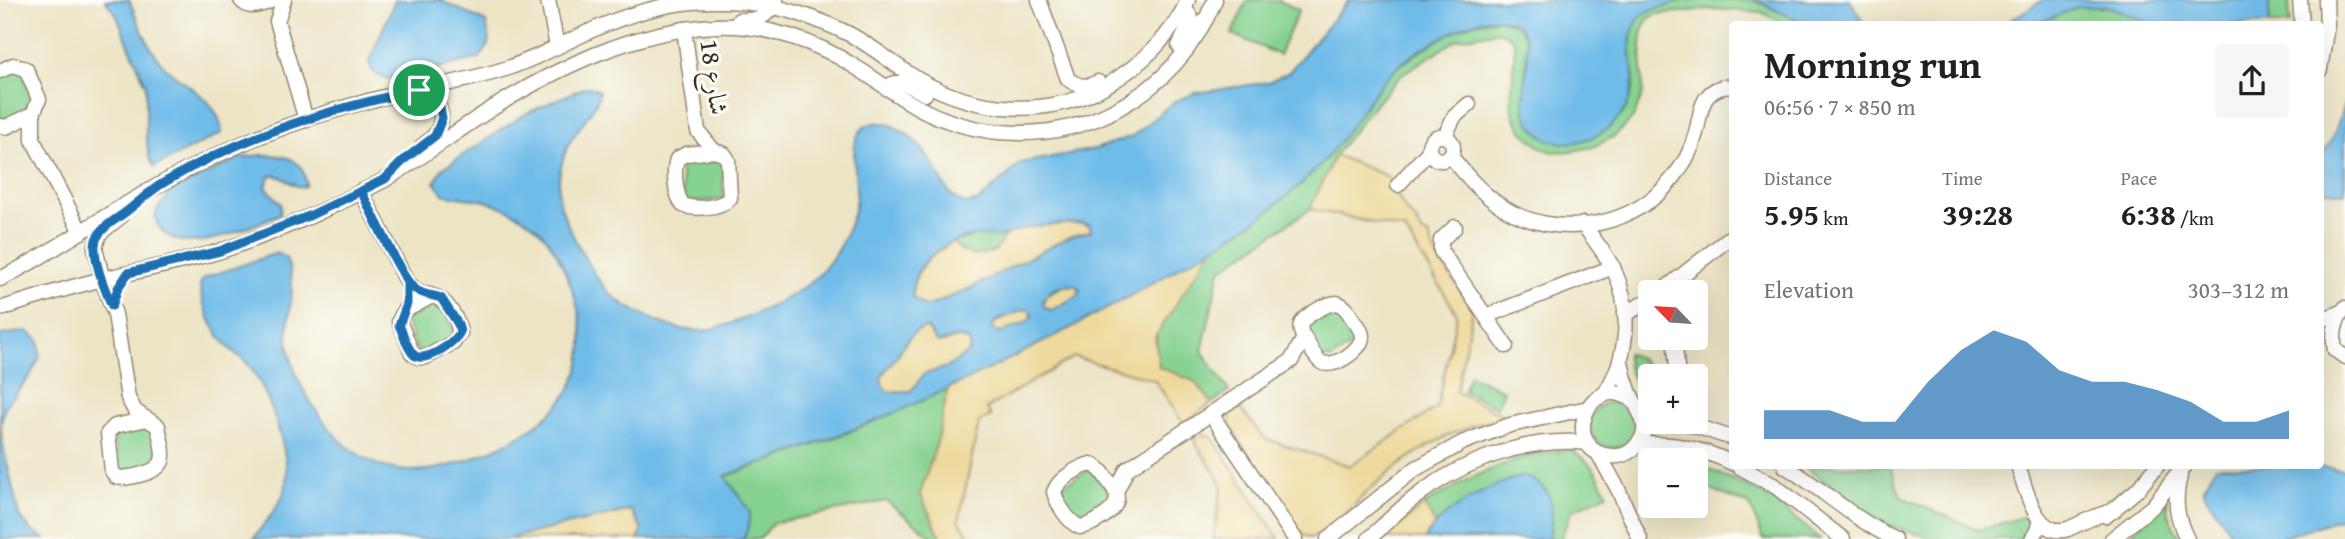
<!DOCTYPE html>
<html lang="en">
<head>
<meta charset="utf-8">
<style>
  :root { --surface:#fff; --page:#f6f6f6; --text:#202124; --muted:#757577; --accent:#1f6fb2 }
  body { margin:0; font-family:"Gentium Book Plus",Amiri,serif; background:var(--page); color:var(--text); height:100vh; display:flex; flex-direction:column; font-size:26px; white-space:nowrap }
  * { box-sizing:border-box; margin:0 }
  p { font-size:23px; color:var(--muted) }
  .icon { flex:none; width:38px; height:38px; fill:none; stroke:currentColor; stroke-width:2; stroke-linecap:round; stroke-linejoin:round }
  .map { position:relative; flex:1; overflow:hidden }
  .side { position:absolute; left:1729px; top:21px; width:595px; height:448px; display:flex; flex-direction:column; background:var(--surface); border-radius:7px; box-shadow:0 7px 28px #0002 }
  .side>* { flex:none }
  .needle { width:46px; rotate:295deg }
  .controls { position:absolute; left:1638px; top:280px; display:grid; gap:14px }
  .controls a { display:grid; place-items:center; width:70px; height:70px; border-radius:7px; background:var(--surface); box-shadow:0 7px 28px #0002; font-size:35px }
  .pin { position:absolute; display:grid; place-items:center; width:60px; height:60px; color:#fff; margin:-30px; border:4px solid #fff; border-radius:50%; box-shadow:0 2px 7px #0007 }
  .round { display:grid; place-items:center; flex:none; width:74px; height:74px; border-radius:7px; background:var(--page) }
  .summary { display:flex; align-items:center; justify-content:space-between; height:119px; padding:0 35px }
  h1 { font-size:38px; font-weight:800; line-height:52px }
  .stats { display:grid; grid-template-columns:repeat(3,1fr); gap:10px; height:119px; padding:7px 35px }
  .stats div { display:grid; align-content:center }
  .stats b { font-size:30px; font-weight:800 }
  .stats small { font-size:19px; font-weight:400 }
  .stats p { font-size:19px }
  .chart { height:196px; padding:14px 35px }
  .chart p { display:flex; justify-content:space-between }
  .chart svg { width:100%; height:126px; margin-top:7px; fill:var(--accent); opacity:.7 }
  .map>svg:first-child { display:block }
</style>
</head>
<body>
<div class="map">
<svg width="2345" height="539" viewBox="0 0 2345 539">
  <rect width="100%" height="100%" fill="#fdfcf7"/>
  <filter id="ink" filterUnits="userSpaceOnUse"><feTurbulence type="fractalNoise" baseFrequency=".0143" numOctaves="2"/><feDisplacementMap in="SourceGraphic" scale="14" xChannelSelector="R" yChannelSelector="G"/><feConvolveMatrix kernelMatrix="1 2 1 2 8 2 1 2 1" color-interpolation-filters="sRGB"/></filter>
  <filter id="wash" filterUnits="userSpaceOnUse"><feTurbulence type="fractalNoise" baseFrequency=".00686" numOctaves="4" result="noise"/><feDisplacementMap in="SourceGraphic" scale="28" xChannelSelector="R" yChannelSelector="G"/><feGaussianBlur stdDeviation="1.57" result="paint"/><feColorMatrix in="noise" values="0 0 0 0 0 0 0 0 0 0 0 0 0 0 0 0 0 1.4 0 .05"/><feComposite in="paint" operator="in"/></filter>
  <g filter="url(#wash)">
    <rect width="100%" height="100%" fill="#ece4c5"/>
    <!-- green -->
    <g fill="#86d290" stroke="#607e57" stroke-width="2">
      <polygon points="1247,0 1277,0 1299,10 1279,55 1232,34"/>
      <path d="M1682,0h72l53,24h-22l-24,-12 -51,-3 -53,5 -9,5 -5,9 -2,17 2,48 -10,25 -18,18 -22,11 -21,4 -20,1 -13,-6 -16,-14 -9,-16 -3,-14 4,-57 -4,-8 -13,-6 -40,8 -56,35 -36,41 -31,40 -25,54 -90,61 -18,81 27,40 -17,12 -18,-22 -36,-14 -2,-35 57,-85 58,-38 34,-30 24,-24 47,-66 18,-19 28,-20 31,-19 21,-8 23,-4 18,4 6,5 6,15 -2,69 15,21 82,-18c4,-8 9,-17 11,-26 5,-25 -14,-53 9,-73 13,-13 29,-7 40,-16z"/>
      <polygon points="2268,0 2289,0 2290,24 2270,24"/>
      <polygon points="2078,7 2110,7 2151,24 2090,24 2083,21 2076,24 2036,24"/>
      <polygon points="20,70 35,99 34,106 5,122 0,121 0,75"/>
      <polygon points="720,158 724,164 723,199 690,203 684,199 680,168 684,161"/>
      <path d="M1006,234l-9,15c-20,10 -29,7 -44,-7l24,-7z"/>
      <polygon points="433,301 441,302 455,334 425,354 418,352 404,317"/>
      <polygon points="1336,306 1358,334 1357,342 1331,359 1320,357 1305,325"/>
      <path d="M1627,353l13,5 15,18h-5v26c-12,-12 -25,-31 -23,-49z"/>
      <polygon points="1470,375 1504,391 1497,407 1463,391"/>
      <path d="M948,388l-11,55 -17,51 22,45h-7l-49,-38 -113,22 -13,16h-17c14,-28 -2,-41 -18,-62l119,-43z"/>
      <circle cx="1613" cy="425" r="23"/>
      <polygon points="146,424 153,427 159,462 125,473 118,470 114,432"/>
      <path d="M1570,450c21,11 28,23 37,44l-35,16 -11,29h-13l3,-16 -65,-33 -51,34 -11,-19c45,-29 92,-51 146,-55z"/>
      <polygon points="1696,464 1756,490 1775,502 1820,539 1763,539 1750,505 1696,484"/>
      <polygon points="1804,466 1890,466 1901,497 1979,530 2022,517 2028,520 2029,532 2021,539 1934,539 1889,525 1869,515"/>
      <polygon points="1090,469 1112,495 1110,506 1079,523 1060,497 1062,486"/>
      <polygon points="2167,499 2168,514 2180,539 2150,539 2131,534"/>
    </g>
    <!-- sand -->
    <g fill="#eeda9e" stroke="#94825e" stroke-width="2">
      <path d="M1335,155l52,21 19,35 10,10 6,11 7,4 6,18 38,55 -17,83 44,21 1,5c-54,12 -91,35 -132,72 -17,16 -36,39 -58,48l-8,-3 -73,-109v-12l9,-7 26,32 85,27 87,-59 20,-93 -52,-84 -95,-21z"/>
      <path d="M1081,223l9,3 1,5 -22,6 -100,52 -38,16h-8l-10,-7c-3,-28 19,-43 40,-56l8,9 14,5c7,-4 16,-1 21,-6 4,-4 4,-10 9,-14 14,-12 57,-12 76,-13z"/>
      <path d="M1213,247l-58,90 4,30 35,14 18,22 -29,20 -28,-43 -81,-23 -87,51 4,8 -12,6 -20,98 12,19h-29l-22,-45 17,-51 11,-55c91,-44 179,-89 265,-141z"/>
      <polygon points="1075,285 1079,288 1080,292 1077,296 1052,310 1045,308 1043,304 1046,295 1063,286"/>
      <polygon points="1019,310 1026,309 1032,312 1031,318 1025,323 1000,333 993,330 994,323"/>
      <path d="M924,328l4,1 5,9 6,5c12,-1 21,-10 31,0l-1,9 -21,15 -23,7 -14,17 -23,1c-15,-13 -2,-21 6,-32 10,-13 13,-26 30,-32z"/>
      <polygon points="1204,434 1212,437 1279,539 1213,539 1222,484 1193,439"/>
      <polygon points="1424,505 1435,524 1425,539 1383,539"/>
      <polygon points="631,510 642,529 639,539 506,539"/>
    </g>
    <!-- water -->
    <g fill="#70bce9" stroke="#567384" stroke-width="2" fill-rule="evenodd">
      <path d="M105,0h24c9,21 16,41 30,60 20,26 60,35 63,73l-68,34 -5,-10 -3,-22v-50l-30,-71z"/>
      <path d="M395,0h45l46,22c4,16 5,24 -7,36l-86,21c-13,-2 -21,-3 -24,-17z"/>
      <path d="M1349,0h333c-14,10 -33,3 -45,22 -12,19 -4,36 -4,56 1,27 -18,50 -42,60 -12,4 -26,7 -38,3 -12,-4 -23,-14 -27,-27 -9,-26 19,-83 -19,-94 -18,-5 -40,4 -56,13 -20,10 -43,23 -59,39 -25,25 -40,57 -63,83 -16,19 -37,38 -57,53 -20,16 -43,30 -65,43 -34,20 -67,40 -101,58 -67,36 -135,70 -205,101 -57,25 -117,45 -176,66l25,36 -2,16 -5,11h-104l3,-10 -11,-19 -125,29h-253c11,-15 27,-32 32,-50 8,-31 -16,-96 -35,-122 -5,-7 -13,-12 -20,-18 -14,-15 -23,-31 -28,-51 -2,-9 -4,-13 2,-20l73,-25 9,5c11,28 3,44 2,72 -2,32 15,63 33,88 49,66 105,63 173,31 78,-35 108,-85 75,-168 -9,-23 -20,-46 -41,-60 -13,-9 -28,-16 -43,-20 -14,-3 -28,-3 -42,-7l-8,-12 7,-13 9,-6 74,-49 58,-26 7,-1 9,4c1,16 -27,42 -33,59 -5,14 -9,33 -7,47 3,24 37,86 56,101 15,12 34,20 52,27 13,5 27,7 41,5 28,-6 85,-31 105,-50 17,-14 30,-37 37,-57 4,-10 6,-21 6,-31 1,-22 -12,-64 19,-69 21,-3 45,21 55,37 11,15 16,37 35,44l14,-3 42,-38 74,-14 38,-13 42,-35 21,-8 73,-11 20,-10zM1081,223l9,2 1,6 -22,6 -100,52 -37,16h-9l-10,-7c-4,-31 27,-54 54,-61 11,-3 21,0 32,-1 12,-2 21,-7 32,-9 16,-3 34,-3 50,-4zM1075,285l5,5 -3,6 -25,14 -7,-2 -2,-7c5,-12 19,-16 32,-16zM1026,309l5,3 1,4 -7,7 -25,10 -7,-3 1,-7 3,-3zM924,328l5,1 6,12c13,3 24,-10 35,2l-1,9 -21,15 -24,7 -13,17 -23,1c-15,-13 -2,-21 6,-32 10,-13 13,-26 30,-32z"/>
      <polygon points="1754,0 1850,0 1864,24 1807,24"/>
      <polygon points="2043,0 2268,0 2270,24 2151,24 2110,7 2078,7 2036,24 2004,24"/>
      <polygon points="2345,102 2345,193 2321,190 2321,157 2334,135"/>
      <path d="M261,155c22,0 43,1 45,30l-3,2c-12,0 -18,-12 -31,-12l-4,4 -2,8 15,17 -1,10c-30,12 -100,49 -122,11 -7,-12 2,-20 10,-28l-1,-4 73,-35z"/>
      <polygon points="27,331 39,340 40,357 30,376 5,407 1,423 2,440 19,516 31,530 45,539 0,539 0,335"/>
      <polygon points="2216,466 2315,466 2345,470 2345,517 2277,539 2235,539 2204,493 2204,488"/>
      <path d="M1524,476c32,12 31,33 24,63h-123c14,-28 69,-56 99,-63z"/>
    </g>
  </g>
  <g filter="url(#ink)">
    <g fill="none" stroke-linecap="round" stroke-linejoin="round">
      <!-- minor casing -->
      <g stroke="#948772" stroke-width="17">
        <g id="minor">
          <path d="M241,0c9,11 21,4 32,0"/>
          <polyline points="284,0 277,21 306,120"/>
          <polyline points="548,0 557,47"/>
          <path d="M1039,0l29,79c11,8 18,9 30,3"/>
          <polyline points="2300,0 2302,24"/>
          <path d="M739,20c18,1 29,-2 37,-20"/>
          <polyline points="684,29 698,131 714,151"/>
          <polyline points="1179,46 1192,20 1185,7"/>
          <polyline points="2320,70 2327,25 2326,0"/>
          <polyline points="0,71 13,65 26,69 39,99 33,114 6,127 0,126"/>
          <path d="M886,88c13,-12 26,-1 39,6"/>
          <path d="M419,90c29,13 29,39 3,56"/>
          <polyline points="33,114 33,140 81,232"/>
          <polyline points="1445,136 1454,117 1469,104"/>
          <circle cx="1441" cy="148" r="12"/>
          <path d="M714,151l10,3 4,6 2,38c-9,10 -35,12 -47,7 -8,-10 -10,-34 -6,-46l9,-5z"/>
          <path d="M1450,155c17,22 37,45 63,58 53,26 124,12 160,-35 10,-12 18,-27 22,-42 4,-12 4,-25 10,-36 6,-10 17,-15 27,-13"/>
          <polyline points="1398,185 1429,151"/>
          <polyline points="361,191 407,282 418,292 432,296"/>
          <polyline points="120,217 99,234 95,248 104,285 115,314 128,398 135,411 147,419"/>
          <path d="M1583,224c10,15 23,30 31,46 19,40 14,90 -11,126"/>
          <polyline points="1455,227 1441,240 1441,251 1506,346"/>
          <path d="M0,279c38,-19 72,-42 108,-64 48,-30 99,-57 152,-79 39,-15 79,-28 120,-38 42,-10 86,-16 128,-30 33,-11 64,-30 96,-43 36,-15 77,-25 116,-24 44,0 88,13 127,32 26,13 47,32 72,47 57,33 130,39 188,5 34,-20 65,-49 81,-85"/>
          <polyline points="1661,292 1732,236"/>
          <path d="M432,296c14,2 26,23 28,37l-7,10 -27,14h-8l-6,-4 -13,-32 5,-10z"/>
          <path d="M1337,303c8,3 11,8 15,15 4,5 10,12 10,19 0,13 -30,33 -41,25 -7,-5 -11,-16 -16,-23 -3,-4 -6,-9 -4,-15 4,-9 27,-21 36,-21z"/>
          <path d="M2345,308c-10,10 -13,29 -10,42l10,7"/>
          <path d="M0,309c37,-12 74,-23 111,-32 36,-8 72,-15 106,-25 33,-10 65,-24 96,-37 24,-11 49,-23 73,-36 35,-21 68,-46 102,-68 68,-43 146,-81 228,-85 49,-2 100,15 141,42 20,12 37,26 57,37 61,35 141,38 203,4 45,-24 78,-62 98,-109"/>
          <polyline points="1625,315 1650,299"/>
          <polyline points="1486,316 1613,267"/>
          <polyline points="2320,320 2340,313"/>
          <polyline points="1674,338 1678,376"/>
          <path d="M1621,362c2,11 5,21 9,31 8,19 24,34 6,53 -6,7 -15,11 -24,10 -53,-2 -26,-89 22,-55"/>
          <polyline points="1211,414 1295,539"/>
          <path d="M147,419l11,7c5,28 14,41 -19,49 -8,2 -15,4 -23,2l-4,-6 -4,-38 7,-7z"/>
          <polyline points="1683,422 1732,438"/>
          <path d="M1637,445c35,-3 64,3 95,18"/>
          <polyline points="1598,453 1618,489 1640,539"/>
          <path d="M1091,464c8,3 11,8 16,15 4,6 10,12 10,19 0,13 -26,28 -37,29 -12,-5 -23,-23 -26,-35 4,-13 25,-25 37,-28z"/>
          <polyline points="1738,466 1775,486 1843,539"/>
          <path d="M1785,466c39,24 68,53 110,73"/>
          <path d="M2018,466c8,22 17,73 50,63 16,-7 29,-15 46,-18"/>
          <path d="M2180,476c-6,24 -4,41 7,63"/>
          <polyline points="1116,492 1127,469 1291,361 1304,338"/>
          <polyline points="2106,516 2138,489 2157,466"/>
          <polyline points="1328,539 1415,469 1464,442 1510,425 1588,408"/>
          <path d="M1369,539c14,-13 28,-28 44,-40 47,-37 114,-63 175,-56"/>
          <polyline points="2032,539 2038,529 2039,523"/>
          <polyline points="2112,539 2153,506 2184,466"/>
        </g>
      </g>
      <!-- minor -->
      <use href="#minor" stroke="#fff" stroke-width="14"/>
    </g>
  </g>
  <g fill="none" stroke-linecap="round" stroke-linejoin="round" filter="url(#ink)">
    <!-- route casing -->
    <g stroke="#fff" stroke-width="14">
      <path id="route" d="M419,90c-87,18 -177,46 -254,92 -13,7 -26,20 -38,29 -10,8 -26,16 -31,29 -5,17 9,50 16,66l6,-18 10,-15 92,-22 89,-35 52,-25 46,91v22l-8,21c4,8 8,24 15,30 10,9 41,-12 46,-23l-2,-8 -17,-26c-9,-3 -18,-3 -26,-9 -14,-10 -44,-78 -54,-98l24,-12 20,-20 30,-23 7,-18 -2,-10 -5,-8 -16,-10"/>
    </g>
    <!-- route -->
    <use href="#route" stroke="#1f6fb2" stroke-width="9"/>
  </g>
  <g text-anchor="middle" dominant-baseline="central" stroke-width="6" stroke-linejoin="round" paint-order="stroke">
    <!-- street labels -->
    <g font-size="26" fill="#3b2a1e" stroke="#fdfcf7">
      <text transform="translate(715 77) rotate(82)">شارع 18</text>
    </g>
  </g>
</svg>
<div class="controls">
<a><svg class="needle" viewBox="-14 -14 28 28"><path d="M0-13l5 13h-10z" fill="#e53935"/><path d="M0 13l5-13h-10z" fill="#757577"/></svg></a>
<a>+</a>
<a>−</a>
</div>
<div class="pin" style="left:419px;top:90px;background:#1e9e55"><svg class="icon" aria-label="arrive" viewBox="0 0 24 24"><path d="M6 21V4h12l-3 4 3 4H6"/></svg></div>
<section class="side">
<div class="summary"><div><h1>Morning run</h1><p>06:56 · 7 × 850 m</p></div><a class="round"><svg class="icon" aria-label="share" viewBox="0 0 24 24"><path d="M12 15V3M7 8l5-5 5 5M5 13v7h14v-7"/></svg></a></div>
<div class="stats">
<div><p>Distance</p><b>5.95<small> km</small></b></div>
<div><p>Time</p><b>39:28</b></div>
<div><p>Pace</p><b>6:38<small> /km</small></b></div>
</div>
<div class="chart"><p><span>Elevation</span>303–312 m</p>
<svg viewBox="0 0 160 44" preserveAspectRatio="none"><path d="M0 44V34L10 34L20 34L30 38L40 38L50 24L60 13L70 6L80 10L90 20L100 24L110 24L120 27L130 31L140 38L150 38L160 34V44z"/></svg>
</div>
</section>
</div>
</body>
</html>
